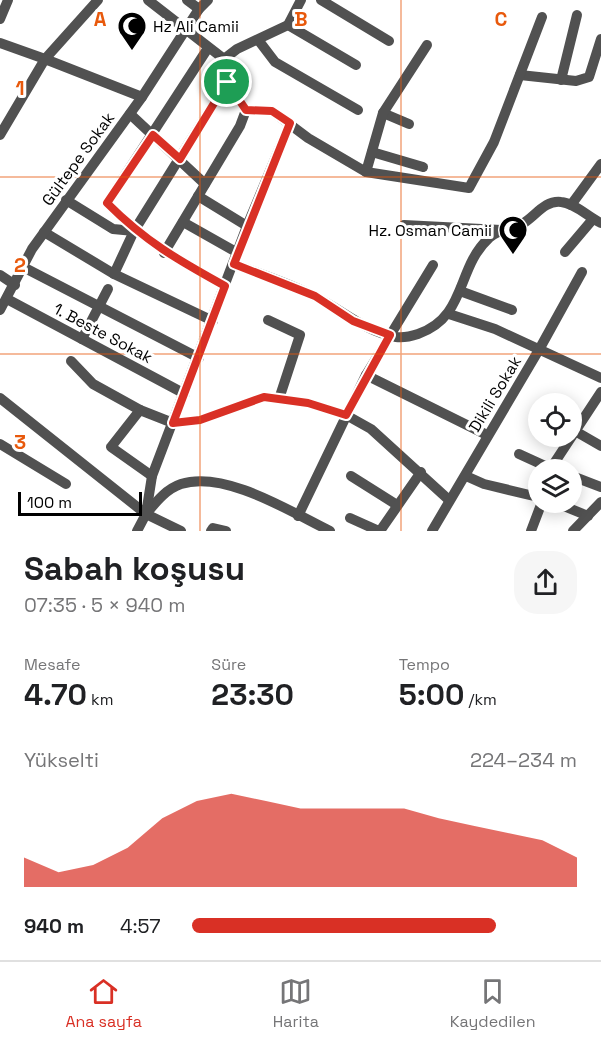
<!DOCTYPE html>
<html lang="tr">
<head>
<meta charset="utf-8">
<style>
  :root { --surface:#fff; --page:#f6f6f6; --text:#202124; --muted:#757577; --line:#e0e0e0; --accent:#d93025 }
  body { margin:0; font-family:"Space Grotesk",sans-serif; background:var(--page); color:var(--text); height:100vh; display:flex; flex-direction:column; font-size:22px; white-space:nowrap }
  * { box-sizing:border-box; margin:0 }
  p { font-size:20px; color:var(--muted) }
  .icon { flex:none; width:33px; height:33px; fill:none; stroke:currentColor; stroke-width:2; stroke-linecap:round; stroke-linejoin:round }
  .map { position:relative; height:531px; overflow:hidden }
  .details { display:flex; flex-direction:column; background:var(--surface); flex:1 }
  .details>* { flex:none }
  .fabs { position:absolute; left:528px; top:393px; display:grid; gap:12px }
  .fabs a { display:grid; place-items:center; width:54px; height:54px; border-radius:50%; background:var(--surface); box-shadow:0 3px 15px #0003; font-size:30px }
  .scale { position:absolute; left:18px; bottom:15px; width:124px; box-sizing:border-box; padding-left:6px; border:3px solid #000; border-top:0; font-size:16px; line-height:21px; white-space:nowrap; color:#000; -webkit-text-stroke:4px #fff; paint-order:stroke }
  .pin { position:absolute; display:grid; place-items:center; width:51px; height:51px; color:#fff; margin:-26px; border:3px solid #fff; border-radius:50%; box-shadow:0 2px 6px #0007 }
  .round { display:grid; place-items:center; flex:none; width:63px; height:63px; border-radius:24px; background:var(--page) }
  .head { display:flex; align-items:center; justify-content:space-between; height:102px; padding:0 24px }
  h1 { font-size:33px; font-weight:600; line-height:45px }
  .metrics { display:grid; grid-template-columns:repeat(3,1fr); gap:9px; height:102px; padding:6px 24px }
  .metrics div { display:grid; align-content:center }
  .metrics b { font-size:30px; font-weight:600 }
  .metrics small { font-size:16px; font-weight:400 }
  .metrics p { font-size:16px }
  .chart { height:168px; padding:12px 24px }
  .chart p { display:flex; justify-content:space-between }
  .chart svg { width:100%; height:108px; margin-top:6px; fill:var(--accent); opacity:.7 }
  ul { padding:0 24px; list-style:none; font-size:20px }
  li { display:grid; grid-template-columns:96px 72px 1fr; align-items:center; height:45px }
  li i { height:15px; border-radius:8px; background:var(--accent) }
  .menu { display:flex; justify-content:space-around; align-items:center; height:84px; border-top:2px solid var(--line); background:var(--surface); font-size:16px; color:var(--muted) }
  .menu a { display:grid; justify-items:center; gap:3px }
  .menu .current { color:var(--accent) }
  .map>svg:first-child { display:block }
</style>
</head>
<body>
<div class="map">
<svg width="601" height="531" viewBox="0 0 601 531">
  <rect width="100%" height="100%" fill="#fff"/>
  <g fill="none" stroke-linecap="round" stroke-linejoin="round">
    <!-- minor -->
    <g stroke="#515151" stroke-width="10">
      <polyline points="148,0 224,59"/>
      <polyline points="187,0 199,9"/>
      <polyline points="321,0 389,41"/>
      <polyline points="0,19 8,0"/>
      <polyline points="288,25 356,65"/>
      <polyline points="259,41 275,62 358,110"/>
      <polyline points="0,43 45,59 98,0"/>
      <path d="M208,48l-101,155c38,39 71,57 118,83"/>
      <polyline points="520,75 576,81 589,77 601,39"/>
      <polyline points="561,80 577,15"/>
      <polyline points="246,110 272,111 308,138 366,172 469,188 494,142 542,17"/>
      <polyline points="246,110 227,82 224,59 237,49 288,25 301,0"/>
      <polyline points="383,113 409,124"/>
      <polyline points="130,114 205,184"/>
      <polyline points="0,135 45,59 142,97"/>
      <polyline points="372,152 423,167"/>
      <polyline points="366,172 383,113 427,45"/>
      <polyline points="198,196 247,226"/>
      <polyline points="66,200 113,229 134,231"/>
      <polyline points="571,205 601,164"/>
      <polyline points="183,222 238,253"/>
      <polyline points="404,225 501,230"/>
      <polyline points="44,232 114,274 213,321"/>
      <polyline points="565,252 593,219"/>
      <polyline points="164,253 240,126 246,110"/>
      <path d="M234,264c26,10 55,19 80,32 27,13 51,36 82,41 7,1 16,-1 22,-3 49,-17 38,-66 71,-96 9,-9 22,-9 33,-14 13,-7 22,-24 39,-22 14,1 27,15 40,21"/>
      <polyline points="23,267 199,358"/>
      <polyline points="114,274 134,231 227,82"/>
      <polyline points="0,275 15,285"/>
      <polyline points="460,291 512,310"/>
      <polyline points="7,299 185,394"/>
      <polyline points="0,310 32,249 142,97 199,9 208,0"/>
      <polyline points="449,314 495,329 601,378"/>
      <polyline points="268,320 300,335 279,399"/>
      <polyline points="82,339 108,289"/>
      <polyline points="71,361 93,384 140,410"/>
      <polyline points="366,375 487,435"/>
      <polyline points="0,398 146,514 181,531"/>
      <polyline points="575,431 601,446"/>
      <polyline points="0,444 66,484"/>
      <polyline points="519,454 554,470"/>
      <polyline points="551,468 601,392"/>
      <polyline points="152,476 111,447 140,410 173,423 200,420 264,397 308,403 346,415 371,429 449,500"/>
      <polyline points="351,476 397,505"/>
      <polyline points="466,476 484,484 538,497"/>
      <polyline points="572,476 601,487"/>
      <polyline points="554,502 588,516"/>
      <path d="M146,514c10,-12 20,-25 35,-30 44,-14 110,28 149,47"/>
      <polyline points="298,516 366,375 433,265"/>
      <polyline points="350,518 379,531"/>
      <polyline points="137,531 146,514 152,476 247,226 290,123"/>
      <polyline points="211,531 213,528 226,531"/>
      <polyline points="380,531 421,472"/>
      <polyline points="432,531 540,348 582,272"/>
      <polyline points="531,531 542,502"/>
      <polyline points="573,531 601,502"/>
    </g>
  </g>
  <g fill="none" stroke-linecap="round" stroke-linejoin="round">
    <!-- route casing -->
    <g stroke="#fff" stroke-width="12">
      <path id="route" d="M227,82l19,28 26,1 18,12 -56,141 81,32 38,25 37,14 -44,80 -38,-12 -44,-6 -64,23 -27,3 52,-137c-47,-26 -79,-44 -118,-83l46,-68 27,24z"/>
    </g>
    <!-- route -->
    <use href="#route" stroke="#d93025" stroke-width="8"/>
  </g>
  <!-- grid -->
  <path fill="none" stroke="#e8590c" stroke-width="1.5" stroke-opacity="0.55" d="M200,0v531M401,0v531M0,177h601M0,354h601"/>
  <!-- icons -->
  <defs>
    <g id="mosque-pin" transform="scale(1.5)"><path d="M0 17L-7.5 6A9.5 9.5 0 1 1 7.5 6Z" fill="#000" stroke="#fff"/><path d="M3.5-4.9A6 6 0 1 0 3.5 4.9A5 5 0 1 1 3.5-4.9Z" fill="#fff"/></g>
  </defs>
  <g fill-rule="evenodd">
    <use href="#mosque-pin" x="132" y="26"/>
    <use href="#mosque-pin" x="513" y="230"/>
  </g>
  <g text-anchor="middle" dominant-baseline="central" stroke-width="6" stroke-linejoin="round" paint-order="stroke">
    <!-- poi labels -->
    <g font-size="16" fill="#000" stroke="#fff" text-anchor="start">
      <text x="153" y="26">Hz Ali Camii</text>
      <text x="492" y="230" text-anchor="end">Hz. Osman Camii</text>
    </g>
    <!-- street labels -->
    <g font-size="16" fill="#000" stroke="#fff">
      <text transform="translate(78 159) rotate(-54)">Gültepe Sokak</text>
      <text transform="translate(103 333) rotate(28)">1. Beste Sokak</text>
      <text transform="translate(495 394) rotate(-59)">Dikili Sokak</text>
    </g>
  </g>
  <g font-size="20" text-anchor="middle" font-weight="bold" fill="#e8590c" stroke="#fff" stroke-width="6" stroke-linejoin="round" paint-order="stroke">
    <text x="100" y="26">A</text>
    <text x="301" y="26">B</text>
    <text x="501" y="26">C</text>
    <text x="20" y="95">1</text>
    <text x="20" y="272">2</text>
    <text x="20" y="449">3</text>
  </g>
</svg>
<div class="fabs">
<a><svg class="icon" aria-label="locate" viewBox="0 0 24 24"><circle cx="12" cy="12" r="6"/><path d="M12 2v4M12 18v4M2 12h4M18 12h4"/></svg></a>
<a><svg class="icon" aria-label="layers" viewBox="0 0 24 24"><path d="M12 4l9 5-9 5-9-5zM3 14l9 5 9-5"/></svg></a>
</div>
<div class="scale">100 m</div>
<div class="pin" style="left:227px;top:82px;background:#1e9e55"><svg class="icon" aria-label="arrive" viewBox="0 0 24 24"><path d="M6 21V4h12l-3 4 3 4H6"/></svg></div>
</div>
<section class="details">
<div class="head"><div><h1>Sabah koşusu</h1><p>07:35 · 5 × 940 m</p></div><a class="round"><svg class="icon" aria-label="share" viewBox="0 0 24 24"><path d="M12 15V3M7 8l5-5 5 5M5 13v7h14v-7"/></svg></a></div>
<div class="metrics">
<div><p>Mesafe</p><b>4.70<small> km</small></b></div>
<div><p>Süre</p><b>23:30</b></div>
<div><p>Tempo</p><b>5:00<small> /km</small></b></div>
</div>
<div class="chart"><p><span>Yükselti</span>224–234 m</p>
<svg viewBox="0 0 160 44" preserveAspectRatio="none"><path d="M0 44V32L10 38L20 35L30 28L40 16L50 9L60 6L70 9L80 12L90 12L100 12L110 12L120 16L130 19L140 22L150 25L160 32V44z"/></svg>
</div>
<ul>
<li><b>940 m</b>4:57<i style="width:79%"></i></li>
</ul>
</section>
<nav class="menu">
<a class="current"><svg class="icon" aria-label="home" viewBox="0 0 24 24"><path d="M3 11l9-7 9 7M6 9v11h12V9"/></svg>Ana sayfa</a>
<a><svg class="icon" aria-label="map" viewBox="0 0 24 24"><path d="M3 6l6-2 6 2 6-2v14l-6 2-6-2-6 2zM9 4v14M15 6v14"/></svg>Harita</a>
<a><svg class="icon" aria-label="saved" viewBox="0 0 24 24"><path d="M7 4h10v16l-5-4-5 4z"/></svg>Kaydedilen</a>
</nav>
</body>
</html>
